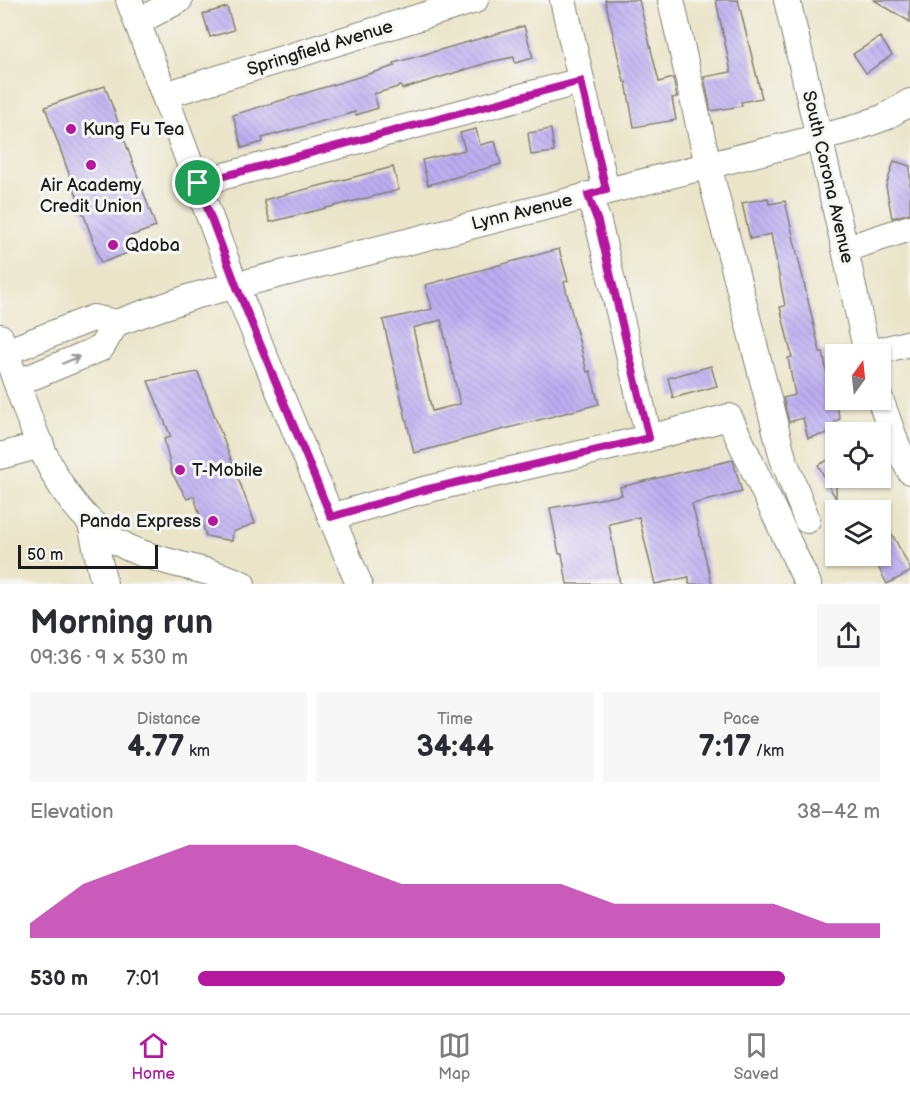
<!DOCTYPE html>
<html lang="en">
<head>
<meta charset="utf-8">
<style>
  :root { --surface:#fff; --page:#f7f7f7; --text:#2b2b33; --muted:#7c7c81; --line:#e1e1e2; --accent:#b5179e }
  body { margin:0; font-family:"Balsamiq Sans",sans-serif; background:var(--page); color:var(--text); height:100vh; display:flex; flex-direction:column; font-size:22px; white-space:nowrap }
  * { box-sizing:border-box; margin:0 }
  p { font-size:20px; color:var(--muted) }
  .icon { flex:none; width:33px; height:33px; fill:none; stroke:currentColor; stroke-width:2; stroke-linecap:round; stroke-linejoin:round }
  .map { position:relative; height:584px; overflow:hidden }
  .panel { display:flex; flex-direction:column; background:var(--surface); flex:1 }
  .panel>* { flex:none }
  .needle { width:39px; rotate:15deg }
  .fabs { position:absolute; left:825px; top:344px; display:grid; gap:12px }
  .fabs a { display:grid; place-items:center; width:66px; height:66px; border-radius:0px; background:var(--surface); box-shadow:0 2px 4px #0004; font-size:30px }
  .scale { position:absolute; left:18px; bottom:15px; width:140px; box-sizing:border-box; padding-left:6px; border:3px solid #1c1c1c; border-top:0; font-size:16px; line-height:21px; white-space:nowrap; color:#1c1c1c; -webkit-text-stroke:4px #f6f6f2; paint-order:stroke }
  .pin { position:absolute; display:grid; place-items:center; width:51px; height:51px; color:#fff; margin:-26px; border:3px solid #fff; border-radius:50%; box-shadow:0 2px 6px #0007 }
  .round { display:grid; place-items:center; flex:none; width:63px; height:63px; border-radius:0px; background:var(--page) }
  .summary { display:flex; align-items:center; justify-content:space-between; height:102px; padding:0 30px }
  h1 { font-size:33px; font-weight:600; line-height:45px }
  .metrics { display:grid; grid-template-columns:repeat(3,1fr); gap:9px; height:102px; padding:6px 30px }
  .metrics div { display:grid; align-content:center; border-radius:0px; background:var(--page); text-align:center }
  .metrics b { font-size:30px; font-weight:600 }
  .metrics small { font-size:16px; font-weight:400 }
  .metrics p { font-size:16px }
  .chart { height:168px; padding:12px 30px }
  .chart p { display:flex; justify-content:space-between }
  .chart svg { width:100%; height:108px; margin-top:6px; fill:var(--accent); opacity:.7 }
  ul { padding:0 30px; list-style:none; font-size:20px }
  li { display:grid; grid-template-columns:96px 72px 1fr; align-items:center; height:45px }
  li i { height:15px; border-radius:8px; background:var(--accent) }
  .tabs { display:flex; justify-content:space-around; align-items:center; height:84px; border-top:2px solid var(--line); background:var(--surface); font-size:16px; color:var(--muted) }
  .tabs a { display:grid; justify-items:center; gap:3px }
  .tabs .current { color:var(--accent) }
  .map>svg:first-child { display:block }
</style>
</head>
<body>
<div class="map">
<svg width="910" height="584" viewBox="0 0 910 584">
  <defs>
    <pattern id="building-back-hatch" width="6" height="6" patternUnits="userSpaceOnUse" patternTransform="scale(1.5)"><rect width="6" height="6" fill="#bcadf1"/><path d="M-1 5l2 2M0 0l6 6M5-1l2 2" fill="none" stroke="#a194ce"/></pattern>
  </defs>
  <rect width="100%" height="100%" fill="#f6f6f2"/>
  <filter id="ink" filterUnits="userSpaceOnUse"><feTurbulence type="fractalNoise" baseFrequency=".0167" numOctaves="2"/><feDisplacementMap in="SourceGraphic" scale="12" xChannelSelector="R" yChannelSelector="G"/><feConvolveMatrix kernelMatrix="1 2 1 2 8 2 1 2 1" color-interpolation-filters="sRGB"/></filter>
  <filter id="wash" filterUnits="userSpaceOnUse"><feTurbulence type="fractalNoise" baseFrequency=".008" numOctaves="4" result="noise"/><feDisplacementMap in="SourceGraphic" scale="24" xChannelSelector="R" yChannelSelector="G"/><feGaussianBlur stdDeviation="1.35" result="paint"/><feColorMatrix in="noise" values="0 0 0 0 0 0 0 0 0 0 0 0 0 0 0 0 0 1.4 0 .05"/><feComposite in="paint" operator="in"/></filter>
  <g filter="url(#wash)">
    <rect width="100%" height="100%" fill="#eae5c9"/>
    <g id="blocks">
      <!-- building -->
      <g fill="url(#building-back-hatch)" fill-rule="evenodd">
        <polygon points="605,0 639,0 659,82 673,78 677,97 672,98 676,120 634,127 626,82 624,82"/>
        <polygon points="716,0 738,0 762,98 741,102 742,106 711,111 704,77 731,72"/>
        <polygon points="874,0 910,0 910,22"/>
        <polygon points="227,7 234,30 210,37 203,14"/>
        <polygon points="524,26 533,58 515,63 514,57 490,62 402,89 401,86 374,94 378,108 356,115 355,112 262,138 263,142 242,148 233,115 395,66 394,63"/>
        <polygon points="880,37 892,55 866,73 853,54"/>
        <polygon points="105,86 156,227 128,237 133,251 101,263 45,107"/>
        <polygon points="476,129 480,145 495,141 501,164 428,185 422,160 465,150 460,133"/>
        <polygon points="551,129 554,152 531,155 528,133"/>
        <polygon points="894,161 910,166 910,213 892,218 886,186"/>
        <polygon points="393,167 399,190 270,222 264,200"/>
        <polygon points="768,198 769,204 785,201 820,352 823,352 832,401 835,401 840,419 835,421 838,431 808,438 803,418 789,422 783,398 795,395 788,358 792,357 780,307 785,306 771,234 750,239 742,203"/>
        <path d="M559,249l9,32 -4,1 23,90 3,-1 9,33 -185,49 -31,-133 49,-11 -7,-24zM441,320l19,84 -28,7 -19,-83z"/>
        <polygon points="711,366 717,386 673,398 668,378"/>
        <polygon points="198,372 255,523 233,532 232,541 206,536 194,496 187,499 172,473 164,439 171,437 148,381"/>
        <polygon points="836,456 836,499 818,465"/>
        <polygon points="733,460 742,492 692,504 712,584 689,584 689,577 655,584 639,517 609,524 620,584 567,584 562,554 559,554 550,508 622,495 620,487"/>
        <polygon points="880,519 891,540 891,532 910,568 910,572 887,584 872,555 880,555"/>
      </g>
    </g>
  </g>
  <g filter="url(#ink)">
    <use href="#blocks" fill-opacity="0" stroke="#838072" stroke-width="1.5"/>
    <g fill="none" stroke-linecap="round" stroke-linejoin="round">
      <!-- minor casing -->
      <g stroke="#838072" stroke-width="28">
        <g id="minor">
          <polyline points="129,0 235,285 359,584"/>
          <polyline points="563,0 606,190"/>
          <polyline points="671,0 708,165 783,458 807,520"/>
          <polyline points="787,0 845,249 867,354"/>
          <polyline points="137,22 179,0"/>
          <polyline points="165,95 475,0"/>
          <polyline points="198,183 581,81"/>
          <polyline points="588,195 598,222 649,438 729,417 808,584"/>
          <polyline points="845,249 910,228"/>
          <path d="M0,337c30,76 48,173 129,211 36,17 77,19 113,36"/>
          <polyline points="6,352 93,318 116,323 194,296 852,129 885,117 910,102"/>
          <polyline points="867,354 910,343"/>
          <polyline points="17,383 101,348 116,323"/>
          <polyline points="880,399 897,446 910,471"/>
          <polyline points="0,456 41,445"/>
          <polyline points="331,517 420,491 649,438"/>
          <polyline points="91,524 104,584"/>
        </g>
      </g>
      <!-- minor -->
      <use href="#minor" stroke="#fff" stroke-width="26"/>
    </g>
    <!-- one-way arrows -->
    <defs><path id="oneway-shaft" d="M-6 0H5M1.5-3L5.5 0L1.5 3" fill="none" stroke-width="1.6" stroke-linecap="round" stroke-linejoin="round" transform="scale(1.5)"/></defs>
    <use stroke="#999" href="#oneway-shaft" transform="translate(71 360) rotate(-23)"/>
  </g>
  <g fill="none" stroke-linecap="round" stroke-linejoin="round" filter="url(#ink)">
    <!-- route casing -->
    <g stroke="#fff" stroke-width="12">
      <polygon id="route" points="581,81 606,190 588,195 598,222 649,438 420,491 331,517 236,285 198,183"/>
    </g>
    <!-- route -->
    <use href="#route" stroke="#b5179e" stroke-width="8"/>
  </g>
  <!-- markers -->
  <g fill="#b5179e" stroke="#f6f6f2" stroke-width="2">
    <circle cx="71" cy="129" r="6"/>
    <circle cx="91" cy="165" r="6"/>
    <circle cx="113" cy="245" r="6"/>
    <circle cx="180" cy="470" r="6"/>
    <circle cx="213" cy="521" r="6"/>
  </g>
  <g text-anchor="middle" dominant-baseline="central" stroke-width="6" stroke-linejoin="round" paint-order="stroke">
    <!-- street labels -->
    <g font-size="18" fill="#1c1c1c" stroke="#f6f6f2">
      <text transform="translate(320 48) rotate(-17)">Springfield Avenue</text>
      <text transform="translate(828 177) rotate(77)">South Corona Avenue</text>
      <text transform="translate(522 212) rotate(-14)">Lynn Avenue</text>
    </g>
    <!-- poi labels -->
    <g font-size="18" fill="#1c1c1c" stroke="#f6f6f2" text-anchor="start">
      <text x="83" y="129">Kung Fu Tea</text>
      <text x="91" y="185" text-anchor="middle">Air Academy<tspan x="91" dy="21">Credit Union</tspan></text>
      <text x="125" y="245">Qdoba</text>
      <text x="192" y="470">T-Mobile</text>
      <text x="201" y="521" text-anchor="end">Panda Express</text>
    </g>
  </g>
</svg>
<div class="fabs">
<a><svg class="needle" viewBox="-14 -14 28 28"><path d="M0-13l5 13h-10z" fill="#e53935"/><path d="M0 13l5-13h-10z" fill="#7c7c81"/></svg></a>
<a><svg class="icon" aria-label="locate" viewBox="0 0 24 24"><circle cx="12" cy="12" r="6"/><path d="M12 2v4M12 18v4M2 12h4M18 12h4"/></svg></a>
<a><svg class="icon" aria-label="layers" viewBox="0 0 24 24"><path d="M12 4l9 5-9 5-9-5zM3 14l9 5 9-5"/></svg></a>
</div>
<div class="scale">50 m</div>
<div class="pin" style="left:198px;top:183px;background:#1e9e55"><svg class="icon" aria-label="arrive" viewBox="0 0 24 24"><path d="M6 21V4h12l-3 4 3 4H6"/></svg></div>
</div>
<section class="panel">
<div class="summary"><div><h1>Morning run</h1><p>09:36 · 9 × 530 m</p></div><a class="round"><svg class="icon" aria-label="share" viewBox="0 0 24 24"><path d="M12 15V3M7 8l5-5 5 5M5 13v7h14v-7"/></svg></a></div>
<div class="metrics">
<div><p>Distance</p><b>4.77<small> km</small></b></div>
<div><p>Time</p><b>34:44</b></div>
<div><p>Pace</p><b>7:17<small> /km</small></b></div>
</div>
<div class="chart"><p><span>Elevation</span>38–42 m</p>
<svg viewBox="0 0 160 44" preserveAspectRatio="none"><path d="M0 44V38L10 22L20 14L30 6L40 6L50 6L60 14L70 22L80 22L90 22L100 22L110 30L120 30L130 30L140 30L150 38L160 38V44z"/></svg>
</div>
<ul>
<li><b>530 m</b>7:01<i style="width:86%"></i></li>
</ul>
</section>
<nav class="tabs">
<a class="current"><svg class="icon" aria-label="home" viewBox="0 0 24 24"><path d="M3 11l9-7 9 7M6 9v11h12V9"/></svg>Home</a>
<a><svg class="icon" aria-label="map" viewBox="0 0 24 24"><path d="M3 6l6-2 6 2 6-2v14l-6 2-6-2-6 2zM9 4v14M15 6v14"/></svg>Map</a>
<a><svg class="icon" aria-label="saved" viewBox="0 0 24 24"><path d="M7 4h10v16l-5-4-5 4z"/></svg>Saved</a>
</nav>
</body>
</html>
